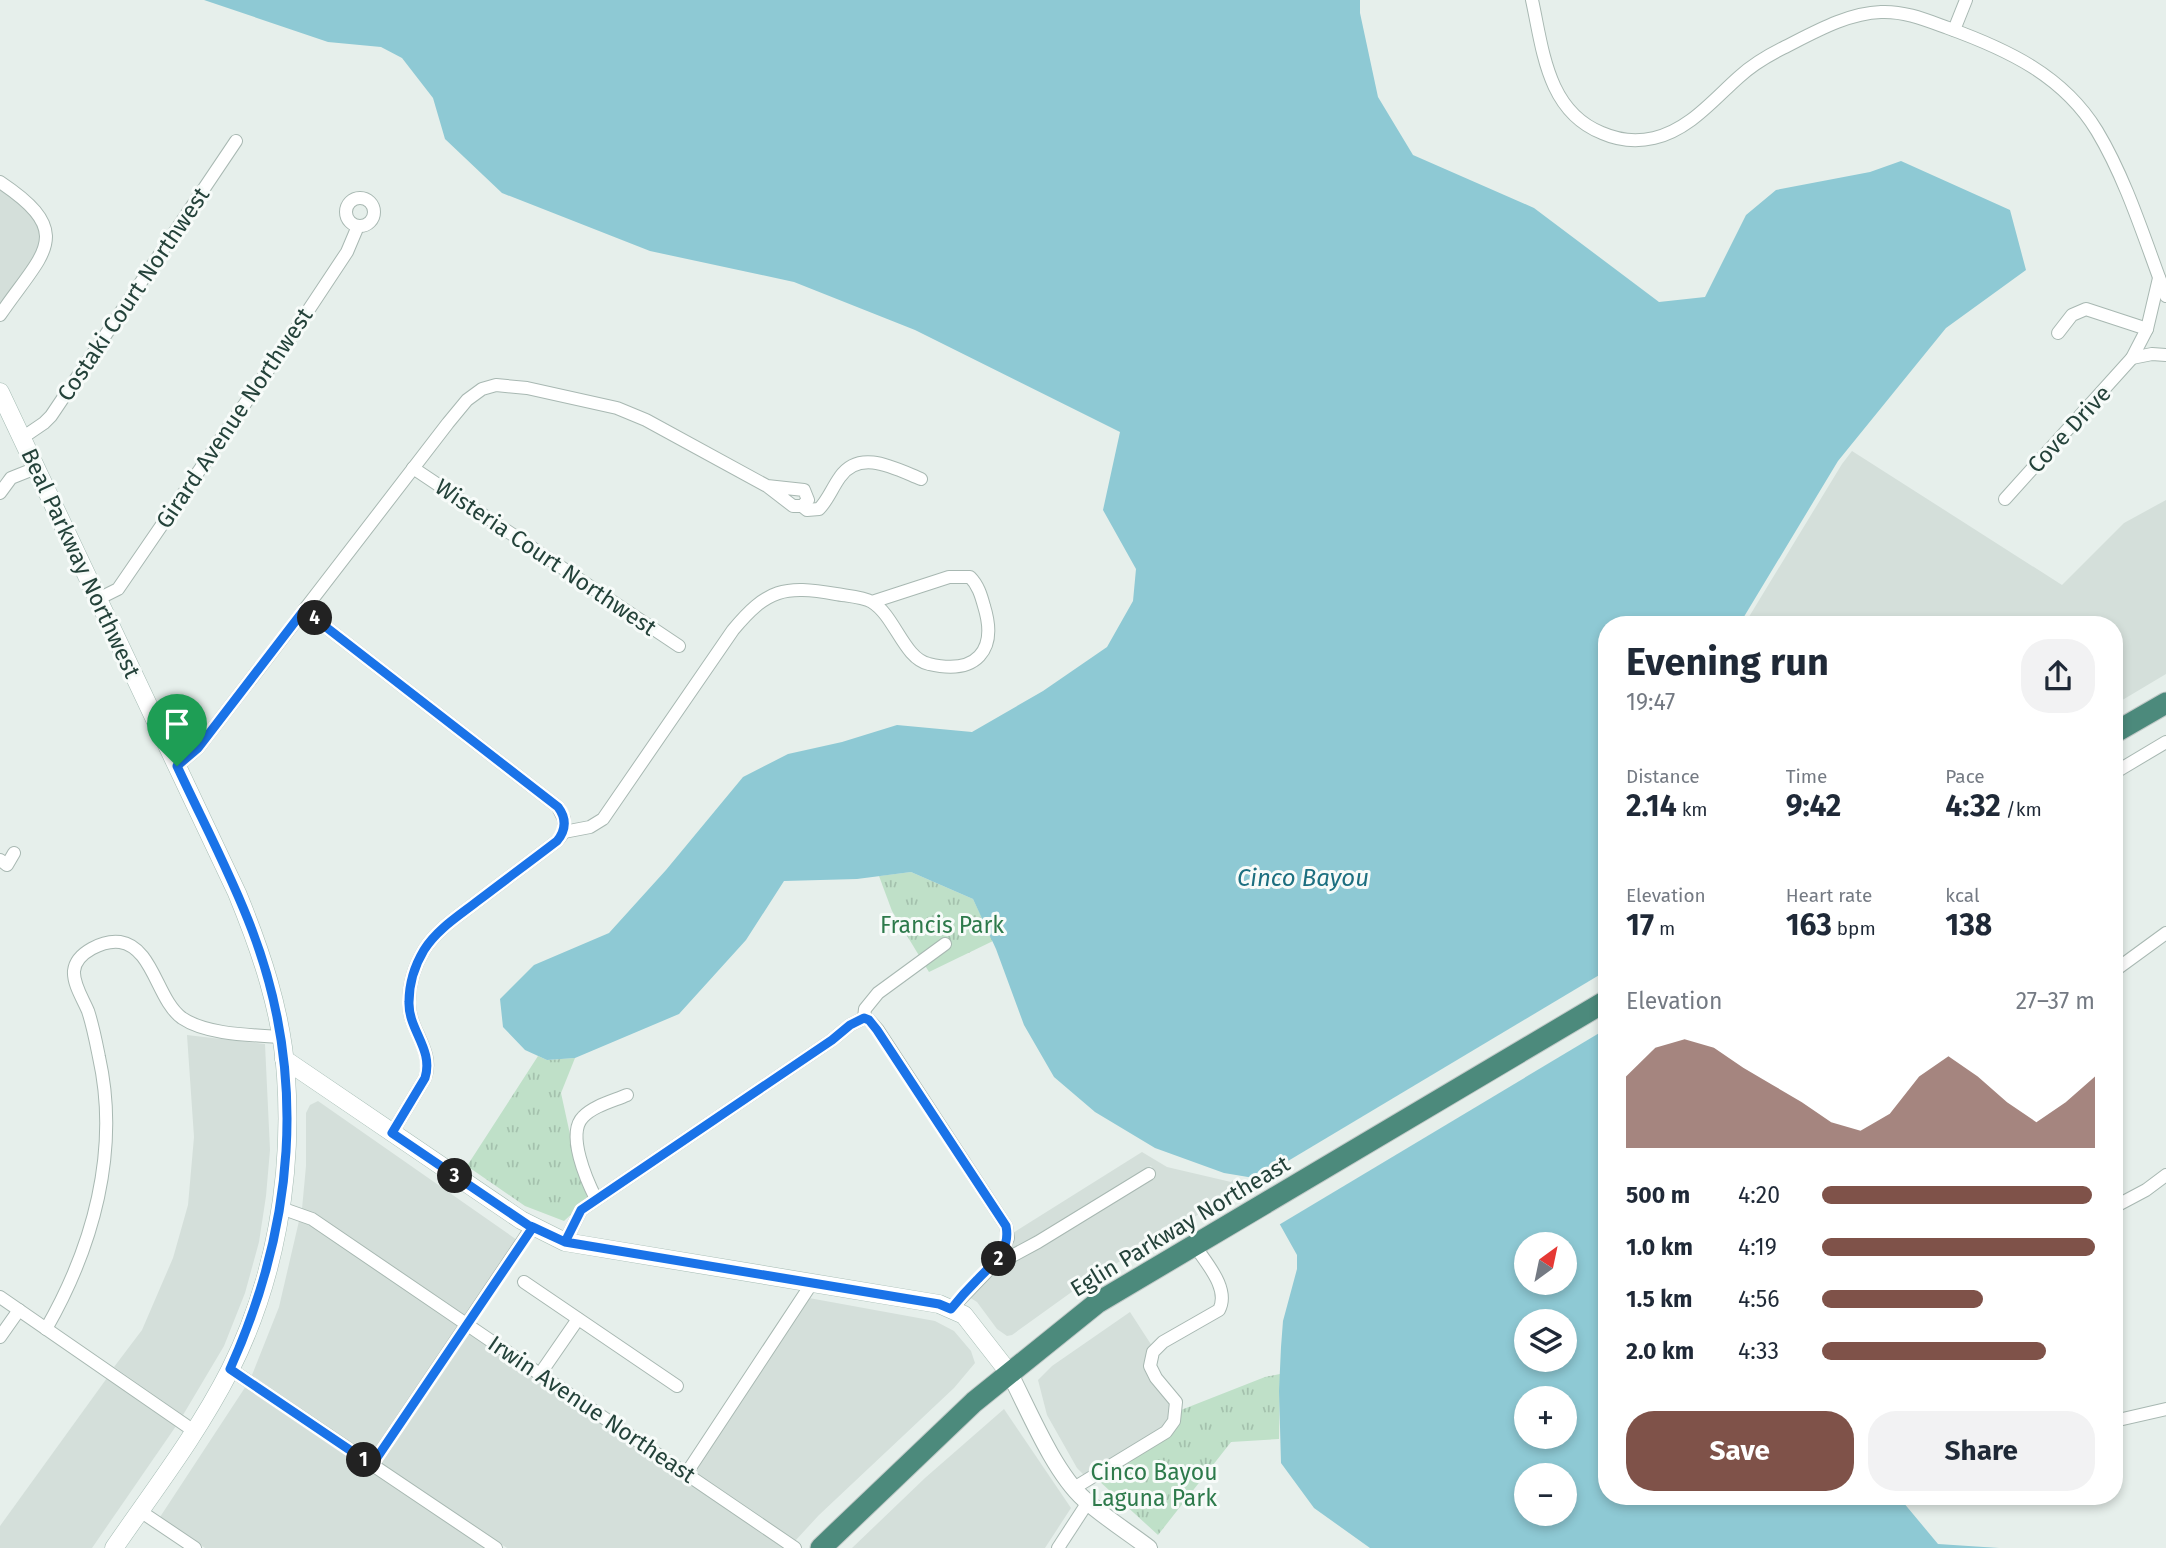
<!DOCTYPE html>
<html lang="en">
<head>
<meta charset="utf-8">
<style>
  :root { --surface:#fff; --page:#f2f2f3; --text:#1f2937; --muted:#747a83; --accent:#7f5249 }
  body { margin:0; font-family:"Fira Sans",sans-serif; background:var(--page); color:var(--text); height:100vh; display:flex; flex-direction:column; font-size:26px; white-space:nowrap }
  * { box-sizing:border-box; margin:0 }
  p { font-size:23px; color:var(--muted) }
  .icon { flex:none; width:38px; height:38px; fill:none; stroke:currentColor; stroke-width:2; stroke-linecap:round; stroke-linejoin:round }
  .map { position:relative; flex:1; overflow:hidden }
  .sheet { position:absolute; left:1598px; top:616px; width:525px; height:889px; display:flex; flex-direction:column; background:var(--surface); border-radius:28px; box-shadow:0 4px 10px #0003 }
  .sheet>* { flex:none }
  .needle { width:46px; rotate:33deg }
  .tools { position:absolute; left:1514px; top:1232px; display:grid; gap:14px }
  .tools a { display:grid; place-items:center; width:63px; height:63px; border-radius:50%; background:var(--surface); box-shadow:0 4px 10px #0003; font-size:35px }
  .pin { position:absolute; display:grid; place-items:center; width:60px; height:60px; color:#fff; margin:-72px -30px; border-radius:50% 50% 50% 0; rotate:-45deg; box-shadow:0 0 7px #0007 }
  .pin .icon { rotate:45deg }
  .km { position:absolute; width:35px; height:35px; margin:-18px; border-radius:50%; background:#222; color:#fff; font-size:19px; line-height:35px; text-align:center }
  .round { display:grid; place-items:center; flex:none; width:74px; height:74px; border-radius:28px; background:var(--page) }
  .headline { display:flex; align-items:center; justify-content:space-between; height:119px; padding:0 28px }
  h1 { font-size:38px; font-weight:700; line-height:52px }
  .metrics { display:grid; grid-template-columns:repeat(3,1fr); gap:10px; height:119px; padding:7px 28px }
  .metrics div { display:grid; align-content:center }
  .metrics b { font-size:30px; font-weight:700 }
  .metrics small { font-size:19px; font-weight:400 }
  .metrics p { font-size:19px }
  .chart { height:196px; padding:14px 28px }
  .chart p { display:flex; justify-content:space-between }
  .chart svg { width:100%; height:126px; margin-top:7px; fill:var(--accent); opacity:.7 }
  .button { display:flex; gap:14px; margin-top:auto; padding:14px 28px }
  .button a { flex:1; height:80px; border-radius:28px; background:var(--accent); color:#fff; font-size:28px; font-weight:700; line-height:80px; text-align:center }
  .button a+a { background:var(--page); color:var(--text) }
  ul { padding:0 28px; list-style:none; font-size:23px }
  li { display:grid; grid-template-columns:112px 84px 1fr; align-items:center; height:52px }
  li i { height:18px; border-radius:9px; background:var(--accent) }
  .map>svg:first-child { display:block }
</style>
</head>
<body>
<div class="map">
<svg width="2166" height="1548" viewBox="0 0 2166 1548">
  <defs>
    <pattern id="park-tufts" width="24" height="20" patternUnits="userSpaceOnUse" patternTransform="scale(1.75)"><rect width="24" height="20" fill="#bfe0c8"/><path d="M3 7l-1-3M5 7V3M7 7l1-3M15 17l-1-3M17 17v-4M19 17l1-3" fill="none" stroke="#a4c1ad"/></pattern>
  </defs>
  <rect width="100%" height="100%" fill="#e6efeb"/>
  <!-- built -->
  <g fill="#d4dfda">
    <polygon points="0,189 18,202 37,222 41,230 39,248 0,305"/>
    <polygon points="1852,451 2062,585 2124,523 2166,500 2166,674 2114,705 2114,625 1744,625 1842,464"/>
    <polygon points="187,1035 265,1044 270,1150 266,1196 259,1242 245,1293 224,1346 183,1415 114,1367 142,1330 173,1258 188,1205 194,1137"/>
    <polygon points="318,1101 517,1240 466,1316 316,1214 302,1209 306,1166 306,1113 310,1105"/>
    <polygon points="1142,1152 1167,1167 1231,1182 1233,1180 1251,1183 1087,1281 1012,1335 1007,1336 997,1329 977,1302 969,1297 997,1268 1040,1247 1156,1175 1151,1166 1010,1251 1013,1233"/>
    <polygon points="299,1221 309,1224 459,1326 371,1457 252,1375 279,1307"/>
    <polygon points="809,1298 935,1321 954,1331 971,1351 975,1363 954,1388 819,1515 795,1541 694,1472"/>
    <polygon points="1130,1312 1152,1346 1150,1348 1170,1404 1169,1420 1163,1428 1084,1475 1077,1468 1047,1415 1038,1380 1052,1366"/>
    <polygon points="468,1332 784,1548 507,1548 380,1463"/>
    <polygon points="107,1378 176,1426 92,1548 0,1548 0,1526"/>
    <polygon points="246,1386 355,1461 485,1548 205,1548 160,1517"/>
    <polygon points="1004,1409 1071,1508 1045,1548 852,1548 925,1478"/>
  </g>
  <!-- park -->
  <g fill="url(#park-tufts)">
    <polygon points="911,872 973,899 993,941 929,972 892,911 879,876"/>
    <polygon points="538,1056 547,1060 575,1058 561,1093 578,1171 588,1199 564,1221 525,1206 467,1166"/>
    <polygon points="1280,1374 1279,1439 1231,1442 1158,1535 1098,1480 1151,1445 1181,1410 1265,1377"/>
  </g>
  <!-- water -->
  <path fill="#8ec9d4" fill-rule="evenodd" d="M204,0h1156v13l18,84 35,58 121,53 125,94 46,-5 41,-82 30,-25 94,-18 31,-11 109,49 16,60 -80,58 -108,133 -99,164h-133v871h292l40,48 61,4h-629l-56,-40 -33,-45 -2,-72 2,-44 2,-26 14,-52v-14l-43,-77 -30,-5 -69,-25 -60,-36 -41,-35 -30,-52 -28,-76 -23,-50 -62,-27 -54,7 -73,2 -38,59 -67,74 -104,44 -28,2 -22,-10 -22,-23 -3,-28 34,-34 75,-32 57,-63 77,-93 45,-23 54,-12 55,-17 75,7 71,-41 64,-44 26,-46 3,-32 -33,-59 17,-78 -205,-102 -121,-48 -144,-31 -148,-58 -57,-54 -12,-41 -31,-40 -21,-11 -53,-5zM1526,1244h38v39h-38zM1526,1321h38v39h-38zM1526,1398h38v39h-38zM1526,1475h38v39h-38z"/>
  <!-- pier -->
  <polygon fill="#e6efeb" points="1606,971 1606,1029 1277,1226 1253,1182"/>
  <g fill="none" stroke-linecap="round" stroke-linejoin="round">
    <!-- minor casing -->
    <g stroke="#a8b8b2" stroke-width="14">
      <g id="minor">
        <path d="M1532,0c11,50 15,111 70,133 16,7 35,9 52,5 35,-8 59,-38 85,-61 13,-12 28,-21 44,-29 30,-15 64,-35 98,-36 24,-1 45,8 67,16 58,21 115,47 149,103 30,50 48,110 69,165"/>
        <polyline points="1954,30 1966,0"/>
        <path d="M0,182c78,52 42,71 0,133"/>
        <circle cx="360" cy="212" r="14"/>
        <polyline points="2058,333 2072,315 2086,309 2147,329"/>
        <polyline points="2132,358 2152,354 2166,355"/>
        <polyline points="22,438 44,423 51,416 236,141"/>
        <polyline points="413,468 679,646"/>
        <polyline points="0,493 11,478 36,468"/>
        <polyline points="2005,499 2132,358 2147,329 2159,278"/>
        <path d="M802,506l5,4 12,-1c9,-9 13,-21 21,-32 20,-29 56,-8 81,2"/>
        <polyline points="98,599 118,589 288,341 347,252 358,226"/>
        <polyline points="304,610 558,807 564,819 564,832"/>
        <polyline points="177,766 198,748 448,423 467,400 482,389 496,385 527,388 617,408 646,420 767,486 804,490 808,500 802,506 793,506 767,486"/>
        <polyline points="2114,773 2166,742"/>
        <polyline points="0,860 7,865 14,853"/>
        <polyline points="2114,971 2166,933"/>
        <polyline points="864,1018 869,1020 878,1030 1006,1226 1008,1238 998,1260 951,1309"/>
        <polyline points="864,1018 865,1009 878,993 945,944"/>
        <path d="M392,1133l33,-55c10,-28 -17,-48 -16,-76 0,-18 6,-37 15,-52 13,-21 36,-35 55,-50 26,-20 52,-39 78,-59l7,-9 26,-5 13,-8 130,-189c34,-41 51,-45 103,-36 11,2 27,3 36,8 23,14 32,57 57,62 47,11 69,-13 55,-58 -3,-11 -6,-21 -14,-29h-21l-77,25"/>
        <path d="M596,1199c-9,-18 -30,-65 -13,-82 10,-11 30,-16 44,-22"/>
        <polyline points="2114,1207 2146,1190 2166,1175"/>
        <polyline points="281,1208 312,1219 795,1548"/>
        <polyline points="565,1242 581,1210 832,1040 850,1025 864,1018"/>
        <polyline points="996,1262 999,1263 1038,1242 1149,1174"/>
        <polyline points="524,1282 677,1386"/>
        <polyline points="0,1297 194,1431"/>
        <path d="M46,1329c47,-82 74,-178 53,-272 -3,-15 -6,-31 -11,-46 -5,-12 -15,-27 -14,-40 2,-19 30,-31 46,-29 33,5 37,58 62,76 25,17 70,17 99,19"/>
        <polyline points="0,1337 19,1310"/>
        <polyline points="230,1369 496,1548"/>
        <polyline points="540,1374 578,1319"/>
        <polyline points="2114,1421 2166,1409"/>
        <polyline points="372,1465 532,1227"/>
        <polyline points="686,1474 812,1283"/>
        <path d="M1074,1488l92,-56 8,-11 2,-19 -20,-24 -6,-12 3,-14 10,-10 56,-32c11,-21 -12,-46 -24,-64"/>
        <polyline points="140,1511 195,1548"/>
        <polyline points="1058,1548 1088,1502"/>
      </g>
    </g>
    <!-- tertiary casing -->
    <g stroke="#a8b8b2" stroke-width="18">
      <path id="tertiary" d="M1010,1374c19,37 44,98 74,125 20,18 44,33 65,49"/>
    </g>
    <!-- secondary casing -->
    <g stroke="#a4bbb3" stroke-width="19">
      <g id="secondary">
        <path d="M0,392l237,501c24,58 45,120 49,183 7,100 -11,205 -56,294 -32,63 -76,120 -116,178"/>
        <polyline points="284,1059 521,1220 565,1242 939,1304 964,1315 1010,1374"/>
      </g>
    </g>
    <!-- trunk casing -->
    <g stroke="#c2cac8" stroke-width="23">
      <g id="trunk">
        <polyline points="2114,733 2166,703"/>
        <polyline points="821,1548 974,1402 1097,1303 1606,1001"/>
      </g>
    </g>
    <!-- minor -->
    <use href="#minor" stroke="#fff" stroke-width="12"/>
    <!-- tertiary -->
    <use href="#tertiary" stroke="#fff" stroke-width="16"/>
    <!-- secondary -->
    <use href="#secondary" stroke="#fff" stroke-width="18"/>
    <!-- trunk -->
    <use href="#trunk" stroke="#4c8a7c" stroke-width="21"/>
  </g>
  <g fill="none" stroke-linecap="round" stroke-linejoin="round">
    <!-- route casing -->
    <g stroke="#fff" stroke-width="14">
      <path id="route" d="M177,766c25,54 54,108 75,164 56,147 42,297 -22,439l142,96 161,-238 32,15 374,62 12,5c8,-10 17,-20 26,-29 16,-17 34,-29 29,-54l-129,-196 -8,-10 -5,-2 -14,7 -18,15 -251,170 -16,32 -37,-17 -136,-92 33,-55c9,-29 -17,-48 -16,-76 0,-18 6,-37 15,-52 13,-21 36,-35 55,-50 26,-20 52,-39 78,-59 9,-11 10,-22 1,-34l-254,-197 -106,138 -21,18"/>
    </g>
    <!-- route -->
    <use href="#route" stroke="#1a73e8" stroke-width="9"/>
  </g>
  <g text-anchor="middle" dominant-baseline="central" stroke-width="6" stroke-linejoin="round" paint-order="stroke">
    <!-- street labels -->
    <g font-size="23" fill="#24423a" stroke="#f7fbf9">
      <text transform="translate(133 294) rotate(-56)">Costaki Court Northwest</text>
      <text transform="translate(234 418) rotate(-56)">Girard Avenue Northwest</text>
      <text transform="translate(2069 429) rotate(-47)">Cove Drive</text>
      <text transform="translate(546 557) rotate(34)">Wisteria Court Northwest</text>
      <text transform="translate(81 563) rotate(65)">Beal Parkway Northwest</text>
      <text transform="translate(1180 1226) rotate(-31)">Eglin Parkway Northeast</text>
      <text transform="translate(592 1409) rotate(34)">Irwin Avenue Northeast</text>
    </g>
    <!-- park labels -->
    <g font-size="23" fill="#2d7a4b" stroke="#f7fbf9">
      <text x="942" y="925">Francis Park</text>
      <text x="1154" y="1472">Cinco Bayou<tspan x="1154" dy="26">Laguna Park</tspan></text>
    </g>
    <!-- water labels -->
    <g font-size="24" font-style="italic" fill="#1c6f80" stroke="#f7fbf9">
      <text x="1303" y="878">Cinco Bayou</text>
    </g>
  </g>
</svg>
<div class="tools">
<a><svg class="needle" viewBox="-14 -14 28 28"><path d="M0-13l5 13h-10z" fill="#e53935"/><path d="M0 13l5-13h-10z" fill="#747a83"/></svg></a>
<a><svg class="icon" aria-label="layers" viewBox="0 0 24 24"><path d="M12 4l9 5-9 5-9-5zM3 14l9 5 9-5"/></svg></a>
<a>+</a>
<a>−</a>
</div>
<div class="pin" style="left:177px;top:766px;background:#1e9e55"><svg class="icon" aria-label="arrive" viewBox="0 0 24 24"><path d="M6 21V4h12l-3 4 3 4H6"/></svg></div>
<b class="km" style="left:364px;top:1460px">1</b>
<b class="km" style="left:999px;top:1259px">2</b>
<b class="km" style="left:455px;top:1176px">3</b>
<b class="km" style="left:315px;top:618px">4</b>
<section class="sheet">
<div class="headline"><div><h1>Evening run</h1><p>19:47</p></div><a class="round"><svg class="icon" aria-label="share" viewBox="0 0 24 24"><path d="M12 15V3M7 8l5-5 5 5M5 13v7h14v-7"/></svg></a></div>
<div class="metrics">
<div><p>Distance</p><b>2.14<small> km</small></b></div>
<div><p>Time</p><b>9:42</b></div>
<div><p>Pace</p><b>4:32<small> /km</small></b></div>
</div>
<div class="metrics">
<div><p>Elevation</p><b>17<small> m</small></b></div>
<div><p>Heart rate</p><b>163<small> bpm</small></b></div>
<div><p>kcal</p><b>138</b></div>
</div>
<div class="chart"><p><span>Elevation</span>27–37 m</p>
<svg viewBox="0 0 160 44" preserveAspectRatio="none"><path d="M0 44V19L10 9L20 6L30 9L40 16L50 22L60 28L70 35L80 38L90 32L100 19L110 12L120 19L130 28L140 35L150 28L160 19V44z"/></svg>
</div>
<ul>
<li><b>500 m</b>4:20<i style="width:99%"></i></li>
<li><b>1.0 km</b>4:19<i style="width:100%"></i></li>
<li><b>1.5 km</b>4:56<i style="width:59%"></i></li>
<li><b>2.0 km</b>4:33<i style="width:82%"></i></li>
</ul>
<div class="button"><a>Save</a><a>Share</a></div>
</section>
</div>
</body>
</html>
